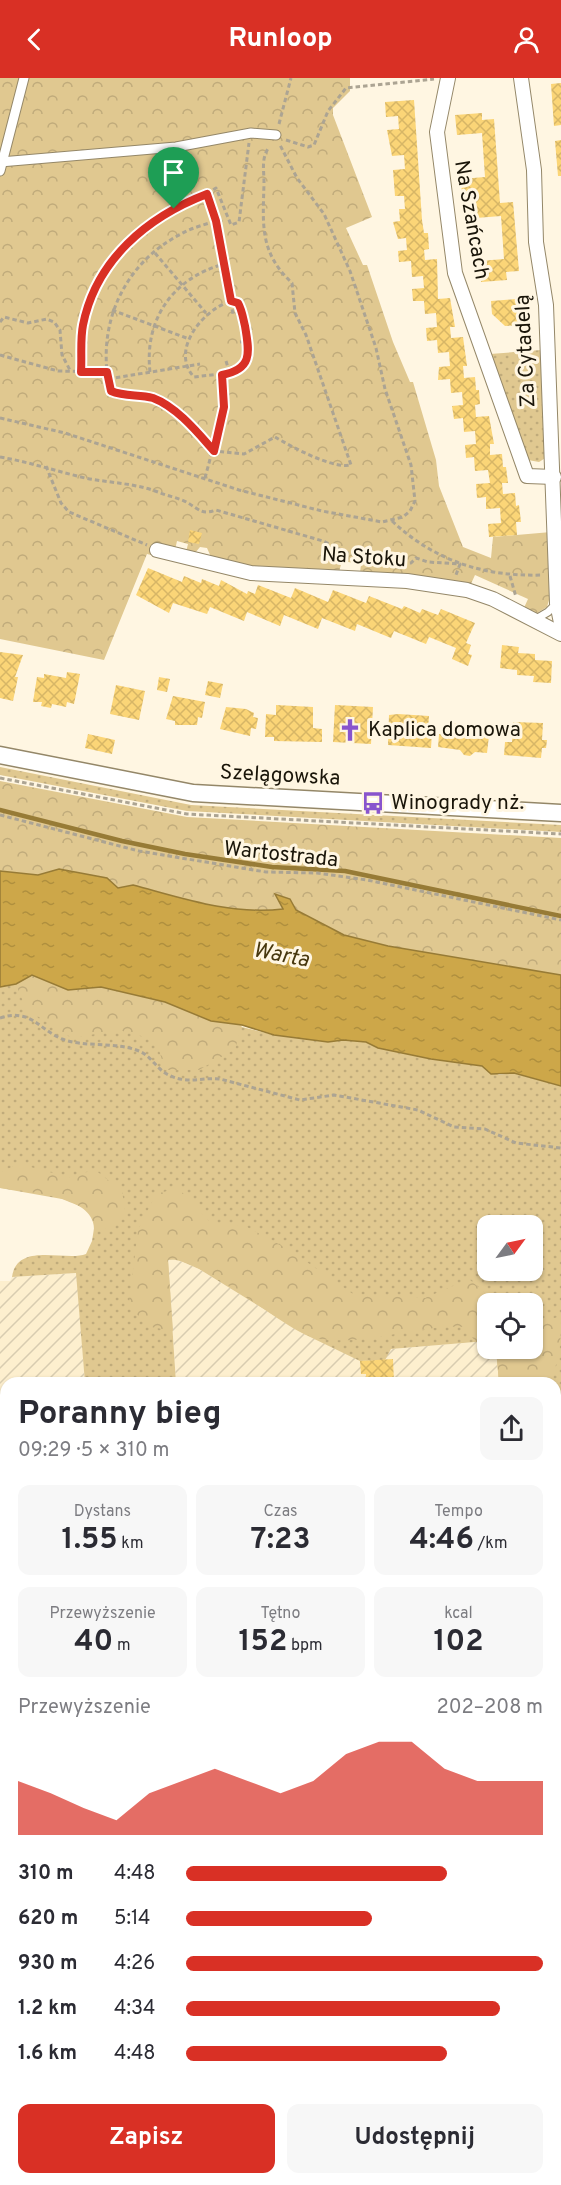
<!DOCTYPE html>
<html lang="pl">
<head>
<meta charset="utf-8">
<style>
  :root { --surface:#fff; --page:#f7f7f7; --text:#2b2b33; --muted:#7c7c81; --accent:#d93025 }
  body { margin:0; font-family:Overpass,sans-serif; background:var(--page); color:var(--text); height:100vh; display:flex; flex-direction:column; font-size:22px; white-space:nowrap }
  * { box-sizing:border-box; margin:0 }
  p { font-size:20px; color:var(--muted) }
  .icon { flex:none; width:33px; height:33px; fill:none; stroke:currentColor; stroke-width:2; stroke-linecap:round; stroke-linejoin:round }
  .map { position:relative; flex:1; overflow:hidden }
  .sheet { position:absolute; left:0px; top:1299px; width:561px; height:808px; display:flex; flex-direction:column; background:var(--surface); border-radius:18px 18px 0 0; box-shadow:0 2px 4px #0004 }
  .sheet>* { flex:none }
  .needle { width:39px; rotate:57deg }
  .fabs { position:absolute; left:477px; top:1137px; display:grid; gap:12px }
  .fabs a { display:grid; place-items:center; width:66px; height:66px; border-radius:12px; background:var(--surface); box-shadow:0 2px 4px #0004; font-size:30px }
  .pin { position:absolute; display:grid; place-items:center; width:51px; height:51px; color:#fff; margin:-62px -26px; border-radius:50% 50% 50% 0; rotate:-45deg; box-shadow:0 0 6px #0007 }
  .pin .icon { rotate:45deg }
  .round { display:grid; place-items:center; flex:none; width:63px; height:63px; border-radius:12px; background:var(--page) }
  .summary { display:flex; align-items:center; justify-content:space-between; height:102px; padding:0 18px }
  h1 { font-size:33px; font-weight:700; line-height:45px }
  .stats { display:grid; grid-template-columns:repeat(3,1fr); gap:9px; height:102px; padding:6px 18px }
  .stats div { display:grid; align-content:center; border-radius:12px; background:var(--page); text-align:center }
  .stats b { font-size:30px; font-weight:700 }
  .stats small { font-size:16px; font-weight:400 }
  .stats p { font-size:16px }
  .chart { height:168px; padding:12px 18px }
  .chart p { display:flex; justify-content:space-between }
  .chart svg { width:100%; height:108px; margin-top:6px; fill:var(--accent); opacity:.7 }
  .action { display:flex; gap:12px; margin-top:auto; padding:12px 18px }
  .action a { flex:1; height:69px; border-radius:12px; background:var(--accent); color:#fff; font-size:24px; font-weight:700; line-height:69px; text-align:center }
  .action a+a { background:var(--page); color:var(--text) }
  ul { padding:0 18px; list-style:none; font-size:20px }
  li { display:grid; grid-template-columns:96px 72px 1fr; align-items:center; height:45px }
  li i { height:15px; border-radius:8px; background:var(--accent) }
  header { display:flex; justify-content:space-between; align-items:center; height:78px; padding:0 18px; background:var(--accent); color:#fff; font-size:27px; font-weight:700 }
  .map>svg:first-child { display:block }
</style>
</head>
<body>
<header><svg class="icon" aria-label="back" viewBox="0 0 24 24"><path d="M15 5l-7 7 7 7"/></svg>Runloop<svg class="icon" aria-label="person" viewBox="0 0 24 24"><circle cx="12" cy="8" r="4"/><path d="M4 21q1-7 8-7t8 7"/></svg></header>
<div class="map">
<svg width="561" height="2107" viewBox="0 0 561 2107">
  <defs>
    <pattern id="industrial-furrows" width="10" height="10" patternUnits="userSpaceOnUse" patternTransform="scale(1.5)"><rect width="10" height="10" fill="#fdefce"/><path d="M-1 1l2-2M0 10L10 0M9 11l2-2" fill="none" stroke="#d8ccb0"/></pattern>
    <pattern id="grass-dots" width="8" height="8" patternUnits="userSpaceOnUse" patternTransform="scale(1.5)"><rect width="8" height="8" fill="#e0c890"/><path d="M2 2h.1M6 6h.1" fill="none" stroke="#c0ab7b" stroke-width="1.8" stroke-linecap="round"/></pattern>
    <pattern id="forest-crowns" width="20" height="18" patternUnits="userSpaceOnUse" patternTransform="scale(1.5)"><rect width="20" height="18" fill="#e0c890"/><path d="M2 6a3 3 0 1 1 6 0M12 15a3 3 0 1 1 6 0" fill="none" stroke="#c0ab7b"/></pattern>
    <pattern id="garden-furrows" width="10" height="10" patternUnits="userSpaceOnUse" patternTransform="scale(1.5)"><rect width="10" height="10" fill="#e0c890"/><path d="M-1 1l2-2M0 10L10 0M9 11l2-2" fill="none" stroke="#c0ab7b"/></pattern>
    <pattern id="water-ripples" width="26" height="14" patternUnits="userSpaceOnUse" patternTransform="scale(1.5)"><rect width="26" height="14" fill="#cda749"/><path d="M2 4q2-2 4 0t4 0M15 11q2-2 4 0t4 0" fill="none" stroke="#af8f3e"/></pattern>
    <pattern id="building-cross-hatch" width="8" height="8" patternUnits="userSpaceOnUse" patternTransform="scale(1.5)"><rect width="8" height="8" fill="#fbd577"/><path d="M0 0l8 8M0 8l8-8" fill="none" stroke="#d7b666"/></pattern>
  </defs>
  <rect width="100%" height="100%" fill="#fff6e2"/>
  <!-- industrial -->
  <g fill="url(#industrial-furrows)">
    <polygon points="176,1181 199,1191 306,1257 391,1271 487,1263 488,1270 496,1271 499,1305 176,1305 168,1182"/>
    <polygon points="77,1195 85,1305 6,1305 6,1512 0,1512 0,1203 10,1203 12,1199"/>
  </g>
  <!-- grass -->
  <g fill="url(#grass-dots)" fill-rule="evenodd">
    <polygon points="541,272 547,379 539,384 528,382 490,276"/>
    <polygon points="0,689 191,727 561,747 561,754 187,733 0,697"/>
    <path d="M32,897l242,60 54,7 15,-2 23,2 13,6 52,11 51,7 17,9 14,-2 48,13v976l-6,8v-687h-56l-3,-34 36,-1v-44h-44l-1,37 -96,8 -6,11 -25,1 -54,-26 -107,-66 -23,-10 -8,1 8,123h-91l-9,-110 -64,4c5,-36 54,-15 74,-23l6,-13 3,-19 -8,-13 -25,-10 -62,-11v-201l16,-3zM488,1148h44v44h-44z"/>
    <polygon points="561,2048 561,2107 501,2107 507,2102 555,2102 555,2055"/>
    <polygon points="200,2102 441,2102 434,2107 194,2107"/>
  </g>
  <!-- forest -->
  <g fill="url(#forest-crowns)">
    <polygon points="0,0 350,0 350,13 333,30 333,37 372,139 346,150 363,187 367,187 393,264 410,304 413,304 436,382 439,408 463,469 491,480 493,459 551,454 551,515 547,529 537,535 523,532 528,521 475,497 470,508 360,495 361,486 342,483 339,494 251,490 211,479 207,470 200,469 195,475 186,474 188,466 177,463 175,472 154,466 151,477 147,476 104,582 0,561"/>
    <path d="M0,703l187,36 374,21v137l-173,-29 -44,-11 -48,-25 -6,-11 -14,-5 7,15c-53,6 -100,-11 -150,-24l-15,3 -11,-10 -47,-9 -22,6 -38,-4z"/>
    <polygon points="32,897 68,912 101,909 165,924 211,943 242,947 235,971 199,992 165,992 156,962 119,952 72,960 26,931 16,906"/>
    <path d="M19,1086l53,14 22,-9 28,22 3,19 -13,17 -18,5c4,-37 -67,-40 -94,-44l1,-16z"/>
    <path d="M178,1110l32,34 35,4 43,23 65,45 72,4 44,-19 28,24 -9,1 -1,37 -11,1 -12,-15c-48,-4 -117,26 -160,7 -28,-13 -111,-80 -136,-74l5,71 -27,-5 -17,-22 9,-74 18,-36z"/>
    <path d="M561,1238c0,20 0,60 -19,67 -13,3 -30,0 -43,0l-3,-34 36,-1 1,-26 3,2z"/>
    <polygon points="561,1342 561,1497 555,1494 555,1344"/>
    <polygon points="200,2102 318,2102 314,2107 194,2107"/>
  </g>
  <!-- garden -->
  <polygon fill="url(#garden-furrows)" points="6,1654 6,2102 200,2102 194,2107 0,2107 0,1655"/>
  <!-- water -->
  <g fill="url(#water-ripples)" stroke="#977b36" stroke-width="1.5">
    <path d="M59,791l48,9 11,10 15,-3c49,13 97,30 150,24l-8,-15 15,5 6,11 48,25 44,11 173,29v111l-47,-13 -23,1 -9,-8 -51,-7 -53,-11 -12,-6 -23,-2 -15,2 -54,-7 -32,-10 -31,-4 -46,-19 -64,-15 -33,3 -36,-15 -16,9 -16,3v-116l38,4z"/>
    <polygon points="561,1984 561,2048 555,2055 555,1992"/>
    <polygon points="441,2102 507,2102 501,2107 434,2107"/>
  </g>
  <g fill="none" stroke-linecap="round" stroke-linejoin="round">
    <!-- stream -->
    <polyline stroke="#977b36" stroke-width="4.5" points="0,732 122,763 185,776 272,789 345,793 561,838"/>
  </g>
  <!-- building -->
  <g fill="url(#building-cross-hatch)">
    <polygon points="561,5 561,47 554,48 551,6"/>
    <polygon points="414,22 422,142 424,155 428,155 429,171 424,172 425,182 437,181 438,221 450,220 455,249 450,249 451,260 463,259 467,288 463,288 464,300 475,299 476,312 479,312 480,326 475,327 476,339 489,338 494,366 490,366 490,377 502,376 503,389 506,389 508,405 502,405 503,416 515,415 516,428 519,427 521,444 516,444 517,457 489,459 488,446 501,445 500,430 486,431 486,419 477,420 476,406 490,405 488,392 475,393 474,379 466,380 465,367 476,366 475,353 464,354 463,340 454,341 452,328 463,327 462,314 451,315 450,301 438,302 439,289 450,288 449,274 438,275 437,262 427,263 426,250 437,249 436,235 425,236 424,223 413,223 412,211 424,210 423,198 412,199 411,183 399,184 398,173 407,172 406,160 398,161 393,144 400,143 399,131 405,131 404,118 395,118 393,92 405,91 404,77 392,78 387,52 399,51 398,38 386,39 385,24"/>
    <polygon points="482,35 482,42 494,41 500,125 513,124 519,193 506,194 507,202 481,204 480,183 504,181 501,138 476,140 474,120 462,120 461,101 485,99 482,55 457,57 455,37"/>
    <polygon points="561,62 561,98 558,98 555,63"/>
    <polygon points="516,221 520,226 522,247 505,248 492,236 491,223"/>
    <polygon points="190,452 202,455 199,466 188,464"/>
    <polygon points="148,490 182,504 184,498 201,505 202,501 219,508 221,502 247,516 248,513 255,516 258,507 291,520 295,510 328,524 333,512 366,525 369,518 402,531 404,528 420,535 422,531 438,537 441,531 475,545 466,565 471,567 468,576 472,577 468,588 452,581 456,570 429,559 426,566 394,553 391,560 357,546 355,553 322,540 318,551 284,537 280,548 247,534 244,543 210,529 207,536 173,525 169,535 136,517"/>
    <polygon points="502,567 519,569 518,575 535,576 535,582 552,583 551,605 533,604 534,598 517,597 517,592 500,590"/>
    <polygon points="0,574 23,577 15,599 18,599 13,623 0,620"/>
    <polygon points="67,594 80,596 74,626 67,624 66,629 52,626 51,630 41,628 42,624 33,624 37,599 44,600 44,596 66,600"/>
    <polygon points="159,599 170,601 167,614 157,612"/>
    <polygon points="208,603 223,606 220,620 205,617"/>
    <polygon points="116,607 145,613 139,642 110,636"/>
    <polygon points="173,618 205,624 202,640 198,639 197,647 175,647 175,643 166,641"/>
    <polygon points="276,627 313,629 313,650 322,651 322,664 274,663 274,659 265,659 266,636 276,637"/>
    <polygon points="335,627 373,629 371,666 333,664"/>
    <polygon points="226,629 246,631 254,635 253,639 258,640 256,651 251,650 250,658 220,651"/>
    <polygon points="398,636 429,638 428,655 432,655 431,670 388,667 389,637"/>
    <polygon points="513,644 543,645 542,662 547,662 546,670 542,670 541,680 504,677 505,664 512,664"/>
    <polygon points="452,645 490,649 487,675 475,674 470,678 464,677 460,672 438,669 439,656 450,657"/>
    <polygon points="88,656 115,662 112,676 85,670"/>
    <polygon points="393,1281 394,1305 366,1305 366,1296 361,1296 360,1283"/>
  </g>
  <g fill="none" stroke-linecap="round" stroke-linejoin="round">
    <!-- service casing -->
    <g stroke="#948768" stroke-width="9">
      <polyline id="service" points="536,541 548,534 557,525"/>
    </g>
    <!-- pedestrian casing -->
    <g stroke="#948768" stroke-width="11">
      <g id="pedestrian">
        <polyline points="0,84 176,69 251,55 276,57"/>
        <polyline points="0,93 24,0"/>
      </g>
    </g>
    <!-- minor casing -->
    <g stroke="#948768" stroke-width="16">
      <g id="minor">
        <polyline points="448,0 437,54 455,195 527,398 554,399"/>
        <polyline points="521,0 534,92 536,164 546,227 557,525 561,545"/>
        <polyline points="157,472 251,495 407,503 467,512 493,521 561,556"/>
      </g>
    </g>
    <!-- tertiary casing -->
    <g stroke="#948768" stroke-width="19">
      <polyline id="tertiary" points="0,677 193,715 561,735"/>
    </g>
    <!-- path -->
    <g stroke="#aca493" stroke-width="3" stroke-dasharray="4.5 3" stroke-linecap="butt">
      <polyline points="279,46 291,0"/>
      <polyline points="286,62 308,69 314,67 328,33 346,10 434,1"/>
      <polyline points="207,116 216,110 231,147 239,144 249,65"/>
      <polyline points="215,143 233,236"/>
      <polyline points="155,175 206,235"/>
      <path d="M231,223l7,2 11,38 -2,20 -11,11 -42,5c-25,-27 10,-68 37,-76z"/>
      <polyline points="112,232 189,261"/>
      <polyline points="0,244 4,239 28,245 47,241 54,244 60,252 62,277 71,294"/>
      <polyline points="240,264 249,263"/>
      <path d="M0,277l58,16 49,1c-6,-57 21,-111 74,-138 10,-6 23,-9 34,-13l-8,-27c-60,23 -111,66 -124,131 -3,15 -1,32 -2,47"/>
      <polyline points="226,283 230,296"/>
      <polyline points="107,294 108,301 200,286"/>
      <path d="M150,294c-6,-53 23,-94 74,-108"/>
      <path d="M108,301l3,12 19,6h20l12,5 18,14 34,35 30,3 31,-17c17,10 57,32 76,28l-45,-130 -11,-22 -3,-30c-33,-31 -29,-59 -28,-100 0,-14 -3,-24 5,-36"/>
      <polyline points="0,340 65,355 239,412 322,433 382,444 403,439 410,433 415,423 411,387 385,311 376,270 350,193 324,136 297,100 280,67"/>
      <path d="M0,379c29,5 56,14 85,21 25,5 49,5 73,14 9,4 22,6 30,11 12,7 14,12 28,7l107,31 24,12 33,4 15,7 16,-1 5,-5 12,4 32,2 -4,11"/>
      <polyline points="46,388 61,425 69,434 147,467"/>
      <polyline points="205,400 224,329 222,297"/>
      <path d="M392,443c43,40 92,56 151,54"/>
      <polyline points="510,498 516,519"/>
      <polyline points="0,700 187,736 561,756"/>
      <polyline points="0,737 139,773 266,794 317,795 367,802 561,842"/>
      <path d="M0,940c31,-10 38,11 62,21 23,9 53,2 77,12 13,5 18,20 32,25 17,8 32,1 49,3l80,21 34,-5 84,15 36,17 31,2 31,14 45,5"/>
      <polyline points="555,1829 561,1820"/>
      <polyline points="555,1855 561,1864"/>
      <polyline points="0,1909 6,1927"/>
      <polyline points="555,1943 561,1930"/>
      <polyline points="0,1984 6,1982"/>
      <polyline points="555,2096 561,2093"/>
      <polyline points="62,2102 64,2107"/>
      <polyline points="188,2107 194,2102"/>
      <polyline points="343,2107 358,2102"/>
      <polyline points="545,2107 550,2102"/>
    </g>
    <!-- service -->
    <use href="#service" stroke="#fff" stroke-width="7"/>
    <!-- pedestrian -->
    <use href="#pedestrian" stroke="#fff" stroke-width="9"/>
    <!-- minor -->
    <use href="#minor" stroke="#fff" stroke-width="14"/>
    <!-- tertiary -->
    <use href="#tertiary" stroke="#fff" stroke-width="16"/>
  </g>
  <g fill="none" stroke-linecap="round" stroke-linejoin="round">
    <!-- route casing -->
    <g stroke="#fff" stroke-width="12">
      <path id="route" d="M207,116l9,27 15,80 7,2c4,7 5,15 7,23 4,25 9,43 -23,49l2,32 -10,44c-16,-18 -37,-44 -61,-53 -14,-4 -28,-1 -42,-7l-4,-19h-26c1,-15 -1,-32 2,-47 13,-65 64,-108 124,-131z"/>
    </g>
    <!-- route -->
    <use href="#route" stroke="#d93025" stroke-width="8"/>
  </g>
  <!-- icons -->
  <defs>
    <g id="church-bare" transform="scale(1.8)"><path d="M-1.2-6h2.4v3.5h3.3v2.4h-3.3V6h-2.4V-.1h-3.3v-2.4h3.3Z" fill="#8854cd" stroke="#fff6e2" stroke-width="2.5" paint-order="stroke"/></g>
    <g id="bus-bare" transform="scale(1.8)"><path d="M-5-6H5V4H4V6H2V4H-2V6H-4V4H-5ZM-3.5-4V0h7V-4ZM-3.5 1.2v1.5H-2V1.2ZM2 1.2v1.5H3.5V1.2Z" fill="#8854cd" stroke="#fff6e2" stroke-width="2.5" paint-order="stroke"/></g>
  </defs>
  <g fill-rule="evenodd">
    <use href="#church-bare" x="350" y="652"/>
    <use href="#bus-bare" x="373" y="725"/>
  </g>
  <g text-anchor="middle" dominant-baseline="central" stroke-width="6" stroke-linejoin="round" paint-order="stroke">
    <!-- street labels -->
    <g font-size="21" fill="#1a1509" stroke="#fff6e2">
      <text transform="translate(471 142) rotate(80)">Na Szańcach</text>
      <text transform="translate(526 273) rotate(-93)">Za Cytadelą</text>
      <text transform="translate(364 480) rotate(4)">Na Stoku</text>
      <text transform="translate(280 698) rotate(3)">Szelągowska</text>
      <text transform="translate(281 777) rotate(6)">Wartostrada</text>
    </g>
    <!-- poi labels -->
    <g font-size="21" fill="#1a1509" stroke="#fff6e2" text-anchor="start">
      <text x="368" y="652">Kaplica domowa</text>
      <text x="391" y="725">Winogrady nż.</text>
    </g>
    <!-- water labels -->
    <g font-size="22" font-style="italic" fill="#47370e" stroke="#fff6e2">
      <text transform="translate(281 878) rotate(11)">Warta</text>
    </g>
  </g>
</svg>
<div class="fabs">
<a><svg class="needle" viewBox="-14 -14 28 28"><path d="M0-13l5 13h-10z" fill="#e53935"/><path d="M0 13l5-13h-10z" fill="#7c7c81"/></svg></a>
<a><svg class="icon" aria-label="locate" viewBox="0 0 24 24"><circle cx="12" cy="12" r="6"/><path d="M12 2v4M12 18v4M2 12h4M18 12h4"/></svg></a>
</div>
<div class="pin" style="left:174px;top:131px;background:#1e9e55"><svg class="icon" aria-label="arrive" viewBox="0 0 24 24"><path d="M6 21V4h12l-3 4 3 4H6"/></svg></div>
<section class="sheet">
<div class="summary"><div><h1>Poranny bieg</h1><p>09:29 · 5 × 310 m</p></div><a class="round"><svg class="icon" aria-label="share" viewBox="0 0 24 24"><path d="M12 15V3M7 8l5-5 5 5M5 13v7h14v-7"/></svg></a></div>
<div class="stats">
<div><p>Dystans</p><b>1.55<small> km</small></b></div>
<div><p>Czas</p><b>7:23</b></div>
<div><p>Tempo</p><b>4:46<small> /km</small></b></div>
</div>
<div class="stats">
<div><p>Przewyższenie</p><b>40<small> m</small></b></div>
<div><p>Tętno</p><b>152<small> bpm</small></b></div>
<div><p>kcal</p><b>102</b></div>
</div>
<div class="chart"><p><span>Przewyższenie</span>202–208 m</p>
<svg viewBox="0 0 160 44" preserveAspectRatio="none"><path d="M0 44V22L10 27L20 33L30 38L40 27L50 22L60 17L70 22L80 27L90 22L100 11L110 6L120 6L130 17L140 22L150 22L160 22V44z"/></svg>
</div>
<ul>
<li><b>310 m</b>4:48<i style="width:73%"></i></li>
<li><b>620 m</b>5:14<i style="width:52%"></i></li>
<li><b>930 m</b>4:26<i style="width:100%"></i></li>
<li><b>1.2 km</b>4:34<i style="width:88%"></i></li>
<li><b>1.6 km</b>4:48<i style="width:73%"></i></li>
</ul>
<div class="action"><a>Zapisz</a><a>Udostępnij</a></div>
</section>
</div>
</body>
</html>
